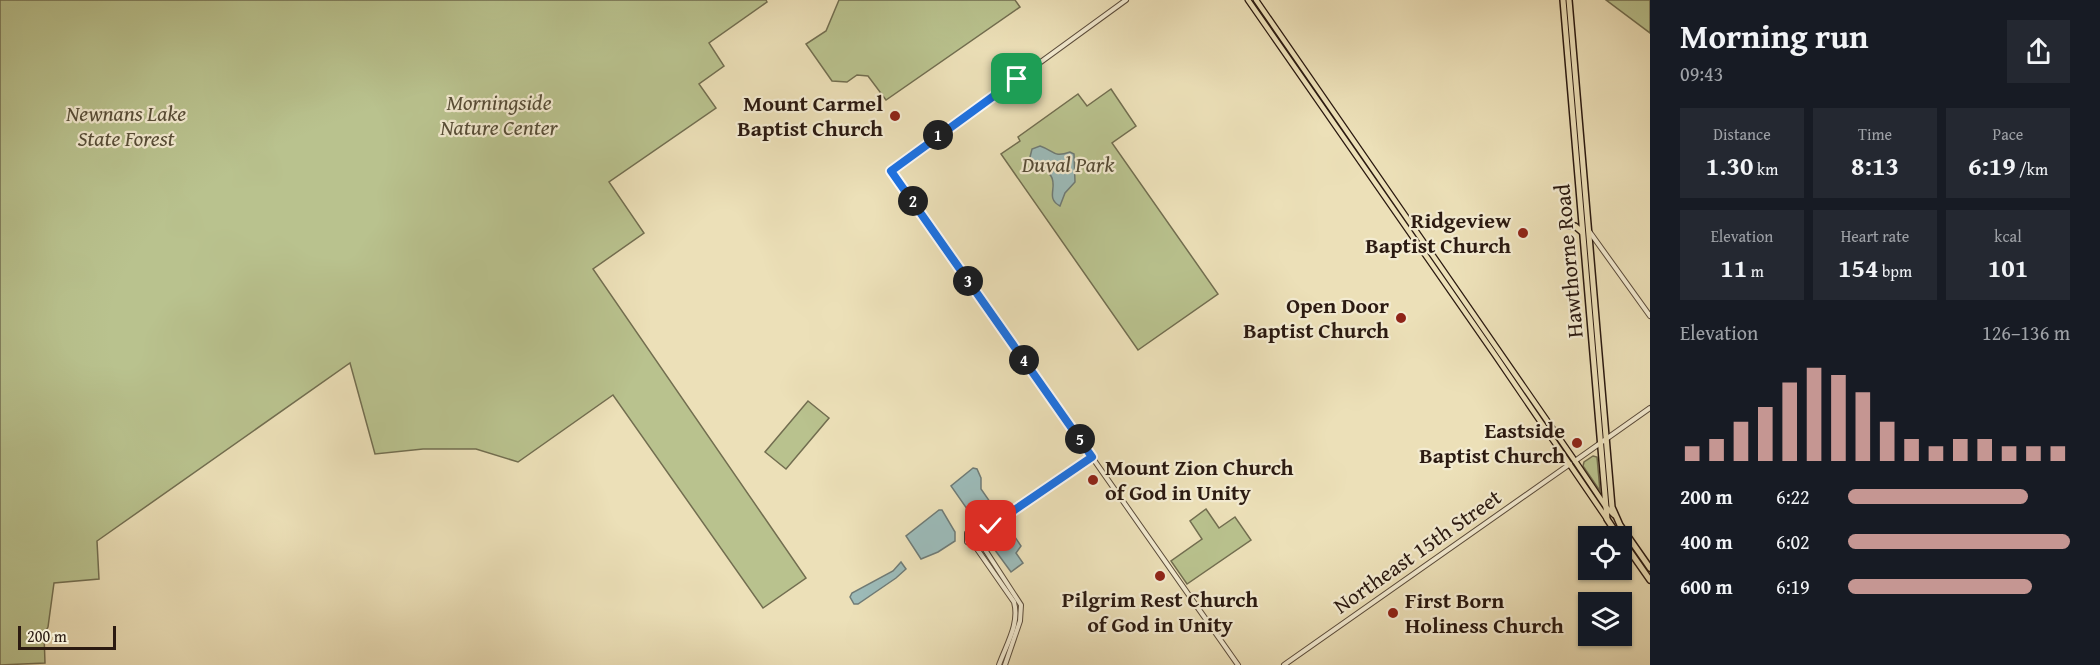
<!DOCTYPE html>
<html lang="en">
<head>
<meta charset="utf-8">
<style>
  :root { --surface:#171b24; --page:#242831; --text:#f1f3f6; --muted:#9ea1a6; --accent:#c59692 }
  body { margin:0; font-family:"Gentium Book Plus",serif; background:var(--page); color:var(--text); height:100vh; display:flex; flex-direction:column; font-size:22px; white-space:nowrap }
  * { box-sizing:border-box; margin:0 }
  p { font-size:20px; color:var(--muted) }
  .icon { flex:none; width:33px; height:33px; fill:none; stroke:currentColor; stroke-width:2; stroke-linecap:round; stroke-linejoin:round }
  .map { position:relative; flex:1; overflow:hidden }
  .drawer { display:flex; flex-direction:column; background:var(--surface); width:450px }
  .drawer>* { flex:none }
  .fabs { position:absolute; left:1578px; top:526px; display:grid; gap:12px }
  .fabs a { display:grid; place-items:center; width:54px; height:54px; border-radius:0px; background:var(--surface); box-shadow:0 2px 4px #0004; font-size:30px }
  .scale { position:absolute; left:18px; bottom:15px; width:98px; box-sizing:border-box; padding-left:6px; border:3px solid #2b1a11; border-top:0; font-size:16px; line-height:21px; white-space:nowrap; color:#2b1a11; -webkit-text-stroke:4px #f3ebd1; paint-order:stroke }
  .pin { position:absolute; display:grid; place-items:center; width:51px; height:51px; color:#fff; margin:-26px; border-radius:12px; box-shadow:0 3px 9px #0006 }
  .km { position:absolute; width:30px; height:30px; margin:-15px; border-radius:50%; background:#222; color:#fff; font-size:16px; line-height:30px; text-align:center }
  .round { display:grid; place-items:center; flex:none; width:63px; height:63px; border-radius:0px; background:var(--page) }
  .head { display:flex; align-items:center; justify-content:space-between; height:102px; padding:0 30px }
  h1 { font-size:33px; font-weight:600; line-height:45px }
  .metrics { display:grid; grid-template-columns:repeat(3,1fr); gap:9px; height:102px; padding:6px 30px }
  .metrics div { display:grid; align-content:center; border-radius:0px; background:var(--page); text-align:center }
  .metrics b { font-size:26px; font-weight:600 }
  .metrics small { font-size:16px; font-weight:400 }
  .metrics p { font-size:16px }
  .chart { height:168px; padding:12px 30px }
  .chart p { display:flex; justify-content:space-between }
  .chart svg { width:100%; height:108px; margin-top:6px; stroke:var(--accent); stroke-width:6 }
  ul { padding:0 30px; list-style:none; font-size:20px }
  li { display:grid; grid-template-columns:96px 72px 1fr; align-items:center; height:45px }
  li i { height:15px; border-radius:8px; background:var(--accent) }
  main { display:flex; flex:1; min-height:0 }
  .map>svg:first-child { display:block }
</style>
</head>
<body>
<main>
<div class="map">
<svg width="1650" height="665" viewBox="0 0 1650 665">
  <rect width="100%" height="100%" fill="#ece0b8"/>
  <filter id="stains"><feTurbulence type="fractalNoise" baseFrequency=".00333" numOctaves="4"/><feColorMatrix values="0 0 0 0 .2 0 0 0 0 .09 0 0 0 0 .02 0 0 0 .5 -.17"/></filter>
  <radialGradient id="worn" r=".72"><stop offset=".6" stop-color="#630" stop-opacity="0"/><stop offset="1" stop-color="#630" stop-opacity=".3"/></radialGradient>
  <!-- green -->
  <g fill="#b9c28e" stroke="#726e50" stroke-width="1.5">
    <polygon points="0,0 766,0 767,2 709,43 724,66 699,84 716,108 609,182 644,233 593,269 806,578 763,608 613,395 518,462 476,449 423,449 375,454 350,363 97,541 99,579 54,583 48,627 44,634 45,663 0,665"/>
    <polygon points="839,0 1015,0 1020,7 886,100 868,76 857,75 847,82 832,81 806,44 826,31"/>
    <polygon points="1606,0 1650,0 1650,33"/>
    <polygon points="1111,89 1136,126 1112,143 1218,294 1138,350 1001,154 1020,141 1018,137 1078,94 1087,106"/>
    <polygon points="808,401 829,418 786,469 765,452"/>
    <polygon points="1593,456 1597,457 1600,491 1583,466 1584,462"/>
    <polygon points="1206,509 1219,528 1235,517 1251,540 1187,584 1171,561 1202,539 1190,521"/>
  </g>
  <!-- water -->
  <g fill="#9cbbb9" stroke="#6f7b76" stroke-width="1.5">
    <path d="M1040,146c15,5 13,12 30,6l4,2 1,28 -10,11 -5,13c-15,-8 -2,-19 -9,-30 -6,-9 -17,-9 -21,-19l2,-8z"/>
    <polygon points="973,468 977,469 981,478 981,489 995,509 981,520 972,516 951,486"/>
    <polygon points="939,510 942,510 955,532 955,541 938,552 921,559 906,536"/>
    <polygon points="1009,528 1021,546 1016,553 1023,563 1011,572 992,546 993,539"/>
    <polygon points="901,562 906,569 896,578 858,604 854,604 850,597 852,593 893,571"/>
  </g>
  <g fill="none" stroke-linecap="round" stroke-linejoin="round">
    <!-- tertiary casing -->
    <g stroke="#5b4c3b" stroke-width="6">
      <g id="tertiary">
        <polyline points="1126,0 891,171 1238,665"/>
        <polyline points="1589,231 1650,316"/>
        <polyline points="1575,461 1650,408"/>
        <polyline points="981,536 991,526 1092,457"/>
        <polyline points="980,542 1021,605 1020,621 1005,665"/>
        <path d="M975,546l39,56c6,22 -8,43 -15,63"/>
        <polyline points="975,546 967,542 967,533 971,530 978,531 988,528"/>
        <polyline points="1284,665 1570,464"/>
      </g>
    </g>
    <!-- primary casing -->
    <g stroke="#2b1a11" stroke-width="7">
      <g id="primary">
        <polyline points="1248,0 1495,355 1607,519"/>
        <polyline points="1256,0 1575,461 1606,507 1614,515"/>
      </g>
    </g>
    <!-- trunk casing -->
    <g stroke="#2b1a11" stroke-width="8">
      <g id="trunk">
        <polyline points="1563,0 1607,519 1619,537"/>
        <polyline points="1569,0 1612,507 1620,525 1650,568"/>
        <polyline points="1565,226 1575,226 1582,232"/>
        <polyline points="1622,540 1650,580"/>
      </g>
    </g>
    <!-- tertiary -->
    <use href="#tertiary" stroke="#f3ebd1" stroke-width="4"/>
    <!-- primary -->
    <use href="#primary" stroke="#ece0b8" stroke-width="4.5"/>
    <!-- trunk -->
    <use href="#trunk" stroke="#ece0b8" stroke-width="5"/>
  </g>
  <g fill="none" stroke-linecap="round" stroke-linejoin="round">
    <!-- route casing -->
    <g stroke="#fff" stroke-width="12">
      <polyline id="route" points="991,526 1092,457 891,171 1017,79"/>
    </g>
    <!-- route -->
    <use href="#route" stroke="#1a73e8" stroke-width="8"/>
  </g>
  <!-- markers -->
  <g fill="#8f2418" stroke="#f3ebd1" stroke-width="2">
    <circle cx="895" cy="116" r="6"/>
    <circle cx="1523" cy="233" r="6"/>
    <circle cx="1401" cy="318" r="6"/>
    <circle cx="1577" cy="443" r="6"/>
    <circle cx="1093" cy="480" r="6"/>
    <circle cx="1160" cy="576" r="6"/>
    <circle cx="1393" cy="613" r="6"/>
  </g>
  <g text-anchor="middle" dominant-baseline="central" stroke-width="4.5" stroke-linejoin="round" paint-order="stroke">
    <!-- park labels -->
    <g font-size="22" font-style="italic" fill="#564c36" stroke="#f3ebd1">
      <text x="499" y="102">Morningside<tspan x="499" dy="25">Nature Center</tspan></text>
      <text x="126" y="113">Newnans Lake<tspan x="126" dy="25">State Forest</tspan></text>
      <text x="1068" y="164">Duval Park</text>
    </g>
    <!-- poi labels -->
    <g font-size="22" font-weight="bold" fill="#2b1a11" stroke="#f3ebd1" text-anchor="end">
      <text x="883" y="103">Mount Carmel<tspan x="883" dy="25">Baptist Church</tspan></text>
      <text x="1511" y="220">Ridgeview<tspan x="1511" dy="25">Baptist Church</tspan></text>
      <text x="1389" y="305">Open Door<tspan x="1389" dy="25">Baptist Church</tspan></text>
      <text x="1565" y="430">Eastside<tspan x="1565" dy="25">Baptist Church</tspan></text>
      <text x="1105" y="467" text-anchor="start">Mount Zion Church<tspan x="1105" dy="25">of God in Unity</tspan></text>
      <text x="1160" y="599" text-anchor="middle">Pilgrim Rest Church<tspan x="1160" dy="25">of God in Unity</tspan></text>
      <text x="1405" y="600" text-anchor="start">First Born<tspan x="1405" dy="25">Holiness Church</tspan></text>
    </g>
    <!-- street labels -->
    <g font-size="22" fill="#2b1a11" stroke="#f3ebd1">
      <text transform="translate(1568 261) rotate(-95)">Hawthorne Road</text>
      <text transform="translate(1417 551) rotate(-35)">Northeast 15th Street</text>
    </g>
  </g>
  <rect width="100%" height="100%" filter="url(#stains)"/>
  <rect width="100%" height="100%" fill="url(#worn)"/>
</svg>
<div class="fabs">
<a><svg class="icon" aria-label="locate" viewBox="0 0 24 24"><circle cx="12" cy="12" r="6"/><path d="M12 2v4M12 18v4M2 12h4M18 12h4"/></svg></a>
<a><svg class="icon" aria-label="layers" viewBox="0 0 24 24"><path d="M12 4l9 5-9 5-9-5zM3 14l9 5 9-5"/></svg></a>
</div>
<div class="scale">200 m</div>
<div class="pin" style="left:1017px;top:79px;background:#1e9e55"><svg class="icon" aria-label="arrive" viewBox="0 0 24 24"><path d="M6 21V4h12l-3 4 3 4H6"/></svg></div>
<div class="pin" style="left:991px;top:526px;background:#d93025"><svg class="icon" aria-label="check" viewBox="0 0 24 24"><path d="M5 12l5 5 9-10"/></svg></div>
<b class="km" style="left:938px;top:135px">1</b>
<b class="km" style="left:913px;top:201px">2</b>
<b class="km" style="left:968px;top:281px">3</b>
<b class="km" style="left:1024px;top:360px">4</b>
<b class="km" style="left:1080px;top:439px">5</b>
</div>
<section class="drawer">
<div class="head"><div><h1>Morning run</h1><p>09:43</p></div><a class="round"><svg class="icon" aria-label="share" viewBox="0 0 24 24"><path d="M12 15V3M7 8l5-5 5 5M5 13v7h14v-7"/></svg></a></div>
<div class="metrics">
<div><p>Distance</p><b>1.30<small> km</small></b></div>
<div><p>Time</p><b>8:13</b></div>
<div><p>Pace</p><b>6:19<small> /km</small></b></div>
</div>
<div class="metrics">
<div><p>Elevation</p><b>11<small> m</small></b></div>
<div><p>Heart rate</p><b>154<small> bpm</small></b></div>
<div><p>kcal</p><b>101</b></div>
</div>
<div class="chart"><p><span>Elevation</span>126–136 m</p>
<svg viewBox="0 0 160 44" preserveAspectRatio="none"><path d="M5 44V38M15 44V35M25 44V28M35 44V22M45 44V12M55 44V6M65 44V9M75 44V16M85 44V28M95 44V35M105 44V38M115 44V35M125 44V35M135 44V38M145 44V38M155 44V38"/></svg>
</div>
<ul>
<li><b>200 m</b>6:22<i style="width:81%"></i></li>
<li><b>400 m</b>6:02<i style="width:100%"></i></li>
<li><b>600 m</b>6:19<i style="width:83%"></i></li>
</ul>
</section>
</main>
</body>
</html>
